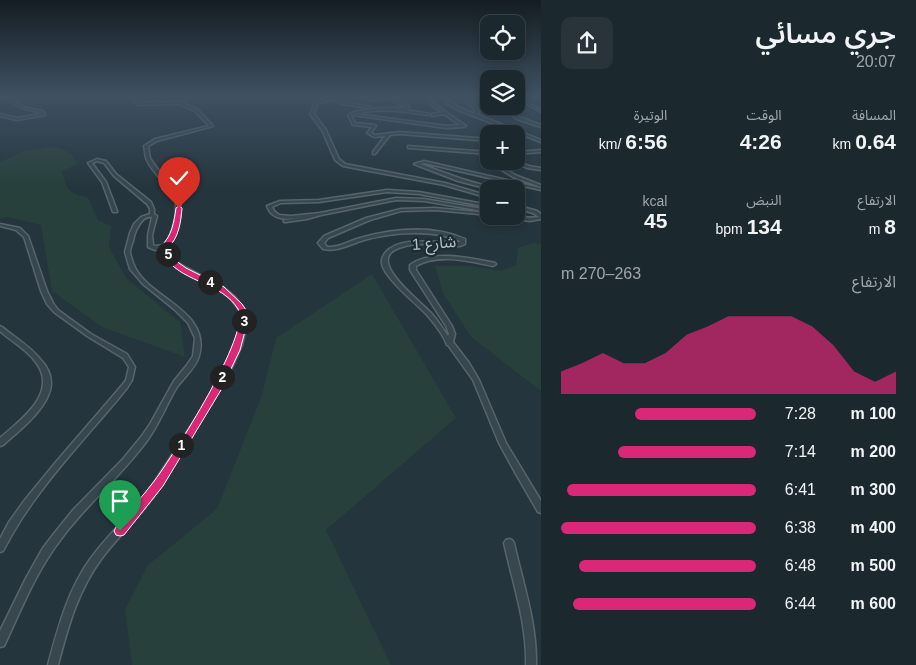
<!DOCTYPE html>
<html lang="ar">
<head>
<meta charset="utf-8">
<style>
  :root { --surface:#1b282e; --page:#28343a; --text:#f1f3f6; --muted:#a0a6aa; --line:#39444a; --accent:#db2777 }
  body { margin:0; font-family:Helvetica,"Noto Sans Arabic",sans-serif; background:var(--page); color:var(--text); direction:rtl; height:100vh; display:flex; flex-direction:column; font-size:19px; white-space:nowrap }
  * { box-sizing:border-box; margin:0 }
  p { font-size:16px; color:var(--muted) }
  .icon { flex:none; width:28px; height:28px; fill:none; stroke:currentColor; stroke-width:2; stroke-linecap:round; stroke-linejoin:round }
  .map { position:relative; flex:1; overflow:hidden; direction:ltr }
  .side { display:flex; flex-direction:column; background:var(--surface); width:375px }
  .side>* { flex:none }
  .buttons { position:absolute; left:480px; top:15px; display:grid; gap:10px }
  .buttons a { display:grid; place-items:center; width:45px; height:45px; border-radius:10px; background:var(--surface); box-shadow:0 2px 8px #0003,0 0 0 1px var(--line); font-size:25px }
  .pin { position:absolute; display:grid; place-items:center; width:42px; height:42px; color:#fff; margin:-51px -21px; border-radius:50% 50% 50% 0; rotate:-45deg; box-shadow:0 0 5px #0007 }
  .pin .icon { rotate:45deg }
  .km { position:absolute; width:25px; height:25px; margin:-12px; border-radius:50%; background:#222; color:#fff; font-size:14px; line-height:25px; text-align:center }
  .round { display:grid; place-items:center; flex:none; width:52px; height:52px; border-radius:10px; background:var(--page) }
  .overview { display:flex; align-items:center; justify-content:space-between; height:85px; padding:0 20px }
  h1 { font-size:28px; font-weight:600; line-height:38px }
  .metrics { display:grid; grid-template-columns:repeat(3,1fr); gap:8px; height:85px; padding:5px 20px }
  .metrics div { display:grid; align-content:center }
  .metrics b { font-size:21px; font-weight:600 }
  .metrics small { font-size:14px; font-weight:400 }
  .metrics p { font-size:14px }
  .chart { height:140px; padding:10px 20px }
  .chart p { display:flex; justify-content:space-between }
  .chart svg { width:100%; height:90px; margin-top:5px; fill:var(--accent); opacity:.7 }
  ul { padding:0 20px; list-style:none; font-size:16px }
  li { display:grid; grid-template-columns:80px 60px 1fr; align-items:center; height:38px }
  li i { height:12px; border-radius:6px; background:var(--accent) }
  main { display:flex; flex:1; min-height:0 }
  .map>svg:first-child { display:block }
</style>
</head>
<body>
<main>
<section class="side">
<div class="overview"><div><h1>جري مسائي</h1><p>20:07</p></div><a class="round"><svg class="icon" aria-label="share" viewBox="0 0 24 24"><path d="M12 15V3M7 8l5-5 5 5M5 13v7h14v-7"/></svg></a></div>
<div class="metrics">
<div><p>المسافة</p><b>0.64<small> km</small></b></div>
<div><p>الوقت</p><b>4:26</b></div>
<div><p>الوتيرة</p><b>6:56<small> /km</small></b></div>
</div>
<div class="metrics">
<div><p>الارتفاع</p><b>8<small> m</small></b></div>
<div><p>النبض</p><b>134<small> bpm</small></b></div>
<div><p>kcal</p><b>45</b></div>
</div>
<div class="chart"><p><span>الارتفاع</span>263–270 m</p>
<svg viewBox="0 0 160 44" preserveAspectRatio="none"><path d="M0 44V33L10 29L20 24L30 29L40 29L50 24L60 15L70 11L80 6L90 6L100 6L110 6L120 11L130 20L140 33L150 38L160 33V44z"/></svg>
</div>
<ul>
<li><b>100 m</b>7:28<i style="width:62%"></i></li>
<li><b>200 m</b>7:14<i style="width:71%"></i></li>
<li><b>300 m</b>6:41<i style="width:97%"></i></li>
<li><b>400 m</b>6:38<i style="width:100%"></i></li>
<li><b>500 m</b>6:48<i style="width:91%"></i></li>
<li><b>600 m</b>6:44<i style="width:94%"></i></li>
</ul>
</section>
<div class="map">
<svg width="541" height="665" viewBox="0 0 541 665">
  <rect width="100%" height="100%" fill="#24353d"/>
  <!-- green -->
  <g fill="#27403b">
    <path d="M49,147c13,1 23,4 29,17l-16,7c4,20 8,22 26,27l10,22 13,6 -2,21 17,31 54,44 5,35 -83,-30 -50,-36 -11,-66 -33,-8 -8,1v-56l24,-11z"/>
    <polygon points="533,243 541,244 541,391 471,337 443,293 435,266 471,266 501,271 516,265 518,248"/>
    <polygon points="372,274 456,418 326,530 391,665 132,665 125,609 148,565 217,509 262,395 276,338"/>
  </g>
  <g fill="none" stroke-linecap="round" stroke-linejoin="round">
    <!-- minor casing -->
    <g stroke="#56646b" stroke-width="3">
      <g id="minor">
        <path d="M0,95h3l8,4 -2,-4h4c4,13 18,14 30,16l2,4 -28,5 -17,-4v-2l17,4 24,-4v-1l-19,-5 -4,-2 -5,-4 -13,-6z"/>
        <path d="M124,95h3l12,8 41,-1 17,7 16,17 -56,15 -9,5c1,4 1,8 2,12 4,7 9,13 15,19 13,14 19,26 14,46 -2,9 -5,18 -12,24l7,14 49,26 12,10 12,16 -1,15 -4,17 -8,18 -9,18 -66,108c-16,25 -39,45 -57,69 -24,32 -34,69 -44,107h-10c10,-37 20,-76 43,-107 19,-26 44,-47 62,-74l56,-86 19,-35 7,-18 5,-17 1,-15 -10,-14 -12,-10 -49,-26 -7,-15 -8,2 -7,-3v-12l4,-18c-7,-1 -11,4 -14,10 -3,4 -4,9 -5,14 -1,3 -3,7 -3,11 0,3 2,7 3,11 12,35 79,46 66,93 -3,12 -15,21 -22,31 -11,18 -18,38 -31,55 -26,35 -60,63 -85,97 -25,32 -40,71 -57,107l-4,1v-16l26,-53 17,-30 10,-13 20,-25 50,-51 18,-22 9,-13 24,-43 13,-16 6,-9 2,-18 -7,-15 -13,-13 -32,-26 -13,-15 -5,-17 5,-19 4,-9 7,-7 9,-3v-5l-3,-5 -33,-28 -10,-13 -7,-2 -5,2 14,19 11,29v1h-4l-11,-30 -14,-19 9,-4 9,2 10,13 35,28 3,7v5l3,2 -5,19 1,10 2,1 9,-1c6,-7 8,-14 10,-22 10,-37 -17,-38 -28,-65 -1,-4 -1,-8 -2,-12l11,-7 54,-13 -14,-15 -16,-7 -41,1z"/>
        <polygon points="328,95 343,102 372,107 370,108 342,104 331,99 317,104 314,114 326,130 339,159 345,164 445,183 489,196 489,198 444,185 343,166 335,160 322,130 310,114 315,102 328,97 326,96"/>
        <path d="M356,95h5l13,4 11,-2 -2,-2h4l16,8 -6,-8h3l10,14 -4,1 24,4 -2,1c-24,-3 -47,-8 -72,-1l90,12 14,-1 -16,-11 -12,2v-2l10,-2 -11,-7 -7,-10h3l6,8 33,23 -2,1 -18,1 -93,-13 -2,1 4,7 20,2 1,1 -5,7 4,2 25,-3 89,7v2l-89,-7 -10,1 -15,19h-2v-2l12,-16 -11,1 -7,-4 5,-6 -19,-2 -5,-10 9,-4 23,-3h26l-1,-1 -18,-9 -13,3z"/>
        <path d="M440,95h3c9,10 19,14 32,19v-4l-10,-10 3,-1 11,11 -1,5 63,25v2l-83,-32 -11,-6z"/>
        <polygon points="485,95 488,95 489,98"/>
        <polygon points="516,96 541,110 541,112 516,98"/>
        <polygon points="502,106 505,106 519,117 541,125 541,127 517,119"/>
        <polygon points="408,146 489,152 489,154 409,148 408,148"/>
        <polygon points="541,150 541,152 516,154 516,152"/>
        <polygon points="489,160 489,161 493,161 515,175 541,185 541,187 513,177 489,162"/>
        <polygon points="516,160 529,166 541,168 541,170 527,168 515,162 516,161"/>
        <polygon points="424,161 541,188 541,190 424,163 420,164 462,179 496,189 489,189 458,181 414,164"/>
        <path d="M387,190l32,2 70,13v2l-70,-13 -32,-2 -68,10 -38,1 -9,4 2,4 5,4 12,1 29,-3 76,-15 28,1 59,10 2,1 -2,1 -59,-10 -28,-1 -75,15 -14,4 -21,3h-2v-2l23,-3c-11,1 -28,5 -36,-4 -1,-1 -4,-6 -4,-7l13,-5 39,-1z"/>
        <path d="M516,205l21,6 4,3v5l-11,2 -29,-4v-1c13,0 25,3 38,1l-6,-4 -17,-5z"/>
        <path d="M435,208l54,5v2l-54,-5 -34,1 -31,9 -42,18 -4,5 3,4c12,1 22,-6 33,-9 33,-9 73,-13 105,1v5l-5,2c-19,0 -40,-5 -58,1 -41,11 19,54 30,67 6,7 11,15 16,22l1,-2 -3,-8 -36,-56v-5c21,-16 61,-7 85,-2l1,1 -3,2c-24,-5 -55,-13 -77,0v4l36,56 3,8 -2,8 16,21 10,17 27,63 35,58v12l-3,-1 -22,-38 -17,-31 -26,-63 -25,-35h-1c-3,-9 -13,-22 -19,-29 -11,-12 -43,-37 -46,-52 -1,-4 1,-8 3,-11 6,-7 15,-10 24,-11 17,-2 34,1 51,0v-1c-27,-12 -67,-9 -96,-1 -14,4 -26,12 -41,9l-5,-6 6,-7 42,-18 35,-9z"/>
        <path d="M0,224l20,4 8,8 19,55 6,12 5,7 33,24 36,20 8,13 -3,13 -5,8c-32,40 -69,77 -98,120 -10,14 -18,28 -26,43l-3,1v-13l9,-17 15,-21 32,-39 50,-58 17,-20 3,-4 3,-13 -6,-9 -36,-22 -33,-24 -7,-8 -6,-13 -17,-54 -8,-7 -16,-4z"/>
        <path d="M0,326l2,1c12,10 28,19 38,32 6,6 11,15 11,24 0,23 -32,48 -48,62l-3,1v-8c21,-18 60,-46 35,-77 -9,-12 -24,-20 -35,-30z"/>
        <path d="M509,539l3,1 2,3c9,41 23,80 22,122h-10c1,-42 -13,-81 -22,-122l2,-3z"/>
      </g>
    </g>
    <!-- minor -->
    <use href="#minor" fill="#38464d" fill-rule="evenodd"/>
  </g>
  <!-- sky -->
  <linearGradient id="sky" x2="0" y2="1"><stop stop-color="#141d22"/><stop offset="0.51" stop-color="#3f5162"/><stop offset="1" stop-color="#3f5162" stop-opacity="0"/></linearGradient>
  <rect width="541" height="188" fill="url(#sky)"/>
  <!-- route -->
  <path fill="#db2777" stroke="#fff" d="M179,206l3,2c-1,12 -3,31 -14,39l4,11 14,10 38,19 18,17 6,9v7l-8,30 -19,40 -58,96 -39,49 -4,1 -4,-1 -2,-4 2,-4c13,-16 27,-31 39,-47 17,-23 97,-147 83,-171 -16,-26 -52,-26 -71,-49 -3,-3 -5,-9 -6,-14 11,-10 13,-24 15,-38z"/>
  <g text-anchor="middle" dominant-baseline="central" stroke-width="4.5" stroke-linejoin="round" paint-order="stroke">
    <!-- street labels -->
    <g font-size="16" fill="#b4c1c8" stroke="#1d2b32">
      <text transform="translate(434 243) rotate(-4)">شارع 1</text>
    </g>
  </g>
</svg>
<div class="buttons">
<a><svg class="icon" aria-label="locate" viewBox="0 0 24 24"><circle cx="12" cy="12" r="6"/><path d="M12 2v4M12 18v4M2 12h4M18 12h4"/></svg></a>
<a><svg class="icon" aria-label="layers" viewBox="0 0 24 24"><path d="M12 4l9 5-9 5-9-5zM3 14l9 5 9-5"/></svg></a>
<a>+</a>
<a>−</a>
</div>
<div class="pin" style="left:120px;top:531px;background:#1e9e55"><svg class="icon" aria-label="arrive" viewBox="0 0 24 24"><path d="M6 21V4h12l-3 4 3 4H6"/></svg></div>
<div class="pin" style="left:179px;top:208px;background:#d93025"><svg class="icon" aria-label="check" viewBox="0 0 24 24"><path d="M5 12l5 5 9-10"/></svg></div>
<b class="km" style="left:181px;top:445px">1</b>
<b class="km" style="left:222px;top:377px">2</b>
<b class="km" style="left:244px;top:321px">3</b>
<b class="km" style="left:210px;top:282px">4</b>
<b class="km" style="left:168px;top:254px">5</b>
</div>
</main>
</body>
</html>
